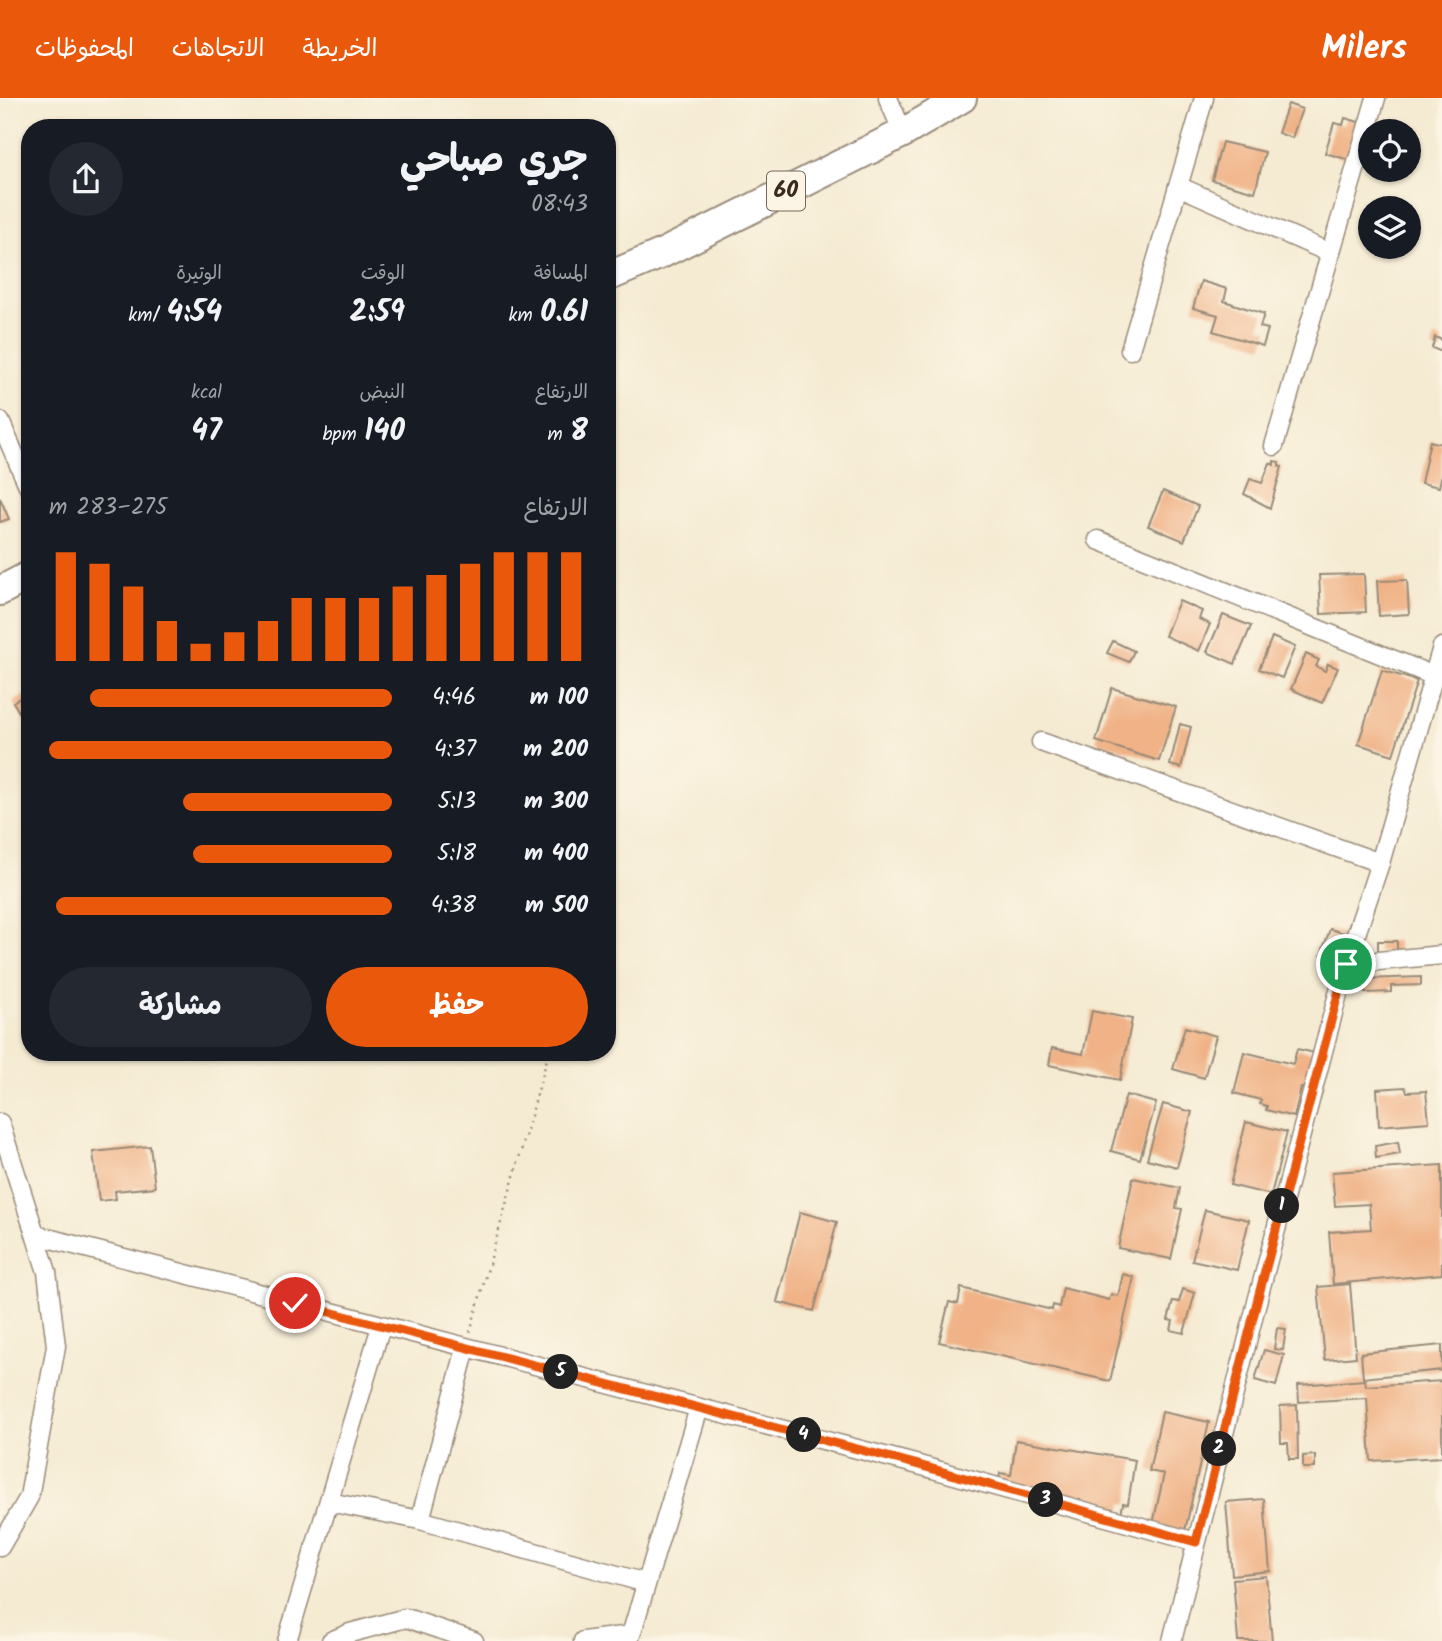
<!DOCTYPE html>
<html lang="ar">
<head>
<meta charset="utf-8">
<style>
  :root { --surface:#171b24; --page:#242831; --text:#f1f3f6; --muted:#9ea1a6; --accent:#ea580c }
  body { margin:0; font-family:Kalam,"Playpen Sans Arabic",sans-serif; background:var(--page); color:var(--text); direction:rtl; height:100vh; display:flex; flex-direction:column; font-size:26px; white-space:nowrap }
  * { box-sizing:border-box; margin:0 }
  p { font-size:23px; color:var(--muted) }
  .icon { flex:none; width:38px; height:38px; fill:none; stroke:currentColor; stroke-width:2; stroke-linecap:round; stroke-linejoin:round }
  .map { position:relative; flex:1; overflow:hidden; direction:ltr }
  .drawer { position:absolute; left:21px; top:21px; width:595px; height:942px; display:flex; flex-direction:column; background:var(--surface); border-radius:28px; box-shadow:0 2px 5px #0004; direction:rtl }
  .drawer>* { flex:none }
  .controls { position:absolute; left:1358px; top:21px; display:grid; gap:14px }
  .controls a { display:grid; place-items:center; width:63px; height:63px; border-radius:50%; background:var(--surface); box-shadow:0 2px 5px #0004; font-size:35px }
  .pin { position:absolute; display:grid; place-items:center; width:60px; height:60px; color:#fff; margin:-30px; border:4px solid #fff; border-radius:50%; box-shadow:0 2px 7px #0007 }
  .km { position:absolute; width:35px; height:35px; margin:-18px; border-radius:50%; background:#222; color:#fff; font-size:19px; line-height:35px; text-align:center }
  .round { display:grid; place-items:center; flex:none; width:74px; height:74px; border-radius:37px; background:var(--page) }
  .summary { display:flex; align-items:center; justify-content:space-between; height:119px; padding:0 28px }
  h1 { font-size:38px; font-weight:700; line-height:52px }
  .stats { display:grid; grid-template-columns:repeat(3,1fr); gap:10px; height:119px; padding:7px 28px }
  .stats div { display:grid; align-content:center }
  .stats b { font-size:30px; font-weight:700 }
  .stats small { font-size:19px; font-weight:400 }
  .stats p { font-size:19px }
  .chart { height:196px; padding:14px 28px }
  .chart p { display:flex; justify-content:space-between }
  .chart svg { width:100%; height:126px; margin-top:7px; stroke:var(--accent); stroke-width:6 }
  .cta { display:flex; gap:14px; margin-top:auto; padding:14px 28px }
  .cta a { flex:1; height:80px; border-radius:42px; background:var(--accent); color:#fff; font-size:28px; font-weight:700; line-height:80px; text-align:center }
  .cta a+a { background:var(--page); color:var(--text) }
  ul { padding:0 28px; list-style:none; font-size:23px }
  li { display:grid; grid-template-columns:112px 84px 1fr; align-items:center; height:52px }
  li i { height:18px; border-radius:9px; background:var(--accent) }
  header { display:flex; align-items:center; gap:42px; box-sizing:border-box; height:98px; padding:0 35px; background:var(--accent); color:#fff }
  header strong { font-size:33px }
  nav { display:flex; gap:38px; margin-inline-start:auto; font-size:24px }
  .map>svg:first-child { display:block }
</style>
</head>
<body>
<header>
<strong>Milers</strong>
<nav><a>الخريطة</a><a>الاتجاهات</a><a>المحفوظات</a></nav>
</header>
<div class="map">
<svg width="1442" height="1543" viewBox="0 0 1442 1543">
  <rect width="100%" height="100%" fill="#fcf5e5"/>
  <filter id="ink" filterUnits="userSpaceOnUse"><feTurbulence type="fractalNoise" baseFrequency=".0143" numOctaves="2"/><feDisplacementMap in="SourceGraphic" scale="14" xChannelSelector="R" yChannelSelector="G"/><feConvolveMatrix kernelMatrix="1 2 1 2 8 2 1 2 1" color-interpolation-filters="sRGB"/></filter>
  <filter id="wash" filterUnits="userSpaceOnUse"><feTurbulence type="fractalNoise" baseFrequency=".00686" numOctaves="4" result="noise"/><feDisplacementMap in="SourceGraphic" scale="28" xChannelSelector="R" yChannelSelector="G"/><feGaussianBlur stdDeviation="1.57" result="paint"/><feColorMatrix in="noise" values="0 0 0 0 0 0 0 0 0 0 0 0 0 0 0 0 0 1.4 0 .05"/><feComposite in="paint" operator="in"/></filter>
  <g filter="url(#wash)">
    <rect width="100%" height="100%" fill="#f5ebd3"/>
    <g id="blocks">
      <!-- building -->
      <g fill="#f0b286">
        <polygon points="1288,6 1302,11 1292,40 1278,35"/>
        <polygon points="1345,20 1362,25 1353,63 1325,55 1334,25 1343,27"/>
        <polygon points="1222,44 1265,54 1255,94 1212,82"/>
        <polygon points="1201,183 1227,191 1224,203 1264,216 1260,229 1268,231 1263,248 1213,233 1218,217 1193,210"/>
        <polygon points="1435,239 1442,242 1442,254 1432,250"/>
        <polygon points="1430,343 1442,346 1442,376 1439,389 1421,385"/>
        <polygon points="1274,363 1279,364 1279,368 1282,369 1270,410 1244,396 1250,381 1262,385 1270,365 1274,367"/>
        <polygon points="1163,393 1198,408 1184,443 1148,428"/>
        <polygon points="0,400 9,421 0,424"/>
        <polygon points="1364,476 1366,514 1321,516 1319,477"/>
        <polygon points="1407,482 1409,516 1379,518 1377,483"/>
        <polygon points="1179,503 1202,513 1199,521 1210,526 1199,553 1165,538"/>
        <polygon points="1223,517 1251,528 1235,566 1207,554"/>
        <polygon points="1272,539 1295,549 1282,580 1259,571"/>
        <polygon points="1113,543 1134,553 1129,564 1107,555"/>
        <polygon points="1306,556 1319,562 1316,568 1325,573 1328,566 1338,570 1322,605 1291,591"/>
        <polygon points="1382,572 1417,583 1393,657 1358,646"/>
        <polygon points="1112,590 1176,609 1159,663 1096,643"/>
        <polygon points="30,594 30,632 13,604"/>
        <polygon points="1180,626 1191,629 1181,670 1170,667"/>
        <polygon points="1330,831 1351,837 1343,864 1321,857"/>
        <rect x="1378" y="843" width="19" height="11"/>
        <polygon points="1421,879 1421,887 1391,888 1391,894 1365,895 1364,881"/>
        <polygon points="1092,913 1132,921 1120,982 1049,967 1052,950 1083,956"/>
        <polygon points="1185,929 1216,938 1204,980 1173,971"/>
        <polygon points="1297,951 1315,955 1306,991 1301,990 1294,1019 1266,1012 1267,1008 1260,1006 1261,1002 1234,995 1244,954 1293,966"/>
        <polygon points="1405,989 1407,994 1426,993 1429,1024 1379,1028 1377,991"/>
        <polygon points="1126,997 1156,1005 1140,1061 1111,1053"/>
        <polygon points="1163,1006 1192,1014 1177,1069 1147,1061"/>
        <polygon points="1246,1024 1287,1034 1271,1097 1230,1087"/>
        <polygon points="1398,1044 1400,1056 1376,1060 1375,1048"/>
        <polygon points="150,1048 155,1089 115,1093 116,1101 99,1103 93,1054"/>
        <polygon points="1442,1067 1442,1176 1333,1186 1329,1134 1371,1131 1369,1106 1335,1108 1332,1074"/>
        <polygon points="1133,1080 1180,1090 1176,1110 1182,1111 1171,1161 1118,1150"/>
        <polygon points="1205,1112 1249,1122 1237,1172 1192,1162"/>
        <polygon points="800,1114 837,1124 814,1213 777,1204"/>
        <polygon points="1123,1176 1134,1179 1110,1283 939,1244 949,1204 958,1206 961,1190 1052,1212 1053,1207 1059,1209 1063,1190 1109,1202 1111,1196 1118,1198"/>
        <polygon points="1350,1186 1356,1259 1325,1262 1318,1189"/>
        <polygon points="1183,1191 1195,1195 1184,1235 1171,1232 1173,1223 1168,1222 1173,1203 1179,1204"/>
        <polygon points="1277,1230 1286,1231 1283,1252 1274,1251"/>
        <polygon points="1442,1247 1442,1272 1363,1280 1361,1255"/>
        <polygon points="1264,1252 1284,1257 1276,1288 1255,1282"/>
        <polygon points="1365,1282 1366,1288 1442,1283 1442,1359 1371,1363 1367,1300 1299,1304 1298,1287"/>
        <polygon points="1297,1307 1298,1361 1289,1361 1288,1345 1281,1345 1280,1308"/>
        <polygon points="1162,1314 1209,1324 1185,1433 1153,1426 1164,1376 1149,1373"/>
        <polygon points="1016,1342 1135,1362 1128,1406 1123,1405 1121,1416 997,1392 1000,1375 1011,1377"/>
        <polygon points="1315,1357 1315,1370 1303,1370 1303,1358"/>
        <polygon points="1264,1401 1270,1473 1232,1477 1226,1404"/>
        <polygon points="1266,1478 1272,1543 1238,1543 1233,1481"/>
      </g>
    </g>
  </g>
  <g filter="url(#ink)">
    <use href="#blocks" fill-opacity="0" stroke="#988a78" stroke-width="2"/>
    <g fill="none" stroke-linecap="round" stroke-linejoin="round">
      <!-- minor casing -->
      <g stroke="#988a78" stroke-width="21">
        <g id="minor">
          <polyline points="888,0 903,35"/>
          <polyline points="1178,88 1330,155"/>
          <polyline points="1130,252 1204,0"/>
          <polyline points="0,323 30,392"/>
          <polyline points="1274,348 1376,0"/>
          <polyline points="1098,442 1434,578"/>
          <polyline points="1041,644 1380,765"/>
          <polyline points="1346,866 1442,857"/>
          <polyline points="0,1025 47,1174 56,1248 29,1399 0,1449"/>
          <polyline points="36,1137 915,1366 1196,1444"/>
          <polyline points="329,1404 420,1422 646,1485"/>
          <polyline points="420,1422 466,1250"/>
          <polyline points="287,1543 381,1228"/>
          <polyline points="331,1543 350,1535 406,1520 474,1543"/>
          <polyline points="583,1543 631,1537 699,1310"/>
          <polyline points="1172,1543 1258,1200 1346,866 1380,765 1442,549"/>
        </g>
      </g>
      <!-- trunk casing -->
      <g stroke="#988a78" stroke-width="32">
        <g id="trunk">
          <polyline points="607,179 661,156 903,35 962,0"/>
          <polyline points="0,493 30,477"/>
        </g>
      </g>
      <!-- path -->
      <polyline stroke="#988a78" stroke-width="2.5" stroke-dasharray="2 5" stroke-linecap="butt" points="470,1234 549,954"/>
      <!-- minor -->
      <use href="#minor" stroke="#fff" stroke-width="18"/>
      <!-- trunk -->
      <use href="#trunk" stroke="#fff" stroke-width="28"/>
    </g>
  </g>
  <g fill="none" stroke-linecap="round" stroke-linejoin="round" filter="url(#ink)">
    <!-- route casing -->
    <g stroke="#fff" stroke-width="14">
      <polyline id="route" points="295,1205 915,1366 1196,1444 1258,1200 1346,866"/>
    </g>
    <!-- route -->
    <use href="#route" stroke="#ea580c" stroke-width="9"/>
  </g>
  <g text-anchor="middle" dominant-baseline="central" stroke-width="5" stroke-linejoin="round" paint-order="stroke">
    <!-- shield labels -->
    <rect fill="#fcf5e5" stroke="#75675a" stroke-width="2" x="767" y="73.5" width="38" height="39" rx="5"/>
    <g font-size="23" font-weight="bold" fill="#3b2a1e">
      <text x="786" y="93">60</text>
    </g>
  </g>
</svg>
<div class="controls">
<a><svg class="icon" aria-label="locate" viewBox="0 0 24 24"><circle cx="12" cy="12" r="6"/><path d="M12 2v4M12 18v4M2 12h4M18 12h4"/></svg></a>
<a><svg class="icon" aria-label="layers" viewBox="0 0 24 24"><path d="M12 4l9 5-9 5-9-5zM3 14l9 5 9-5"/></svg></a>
</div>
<div class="pin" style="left:1346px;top:866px;background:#1e9e55"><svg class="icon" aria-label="arrive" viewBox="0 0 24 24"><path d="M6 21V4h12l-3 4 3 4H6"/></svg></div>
<div class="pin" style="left:295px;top:1205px;background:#d93025"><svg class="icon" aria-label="check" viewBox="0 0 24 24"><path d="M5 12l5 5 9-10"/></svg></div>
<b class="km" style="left:1282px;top:1108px">1</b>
<b class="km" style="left:1219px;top:1351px">2</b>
<b class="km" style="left:1046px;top:1402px">3</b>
<b class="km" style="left:804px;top:1337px">4</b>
<b class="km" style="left:561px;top:1274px">5</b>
<section class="drawer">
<div class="summary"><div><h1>جري صباحي</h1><p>08:43</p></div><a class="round"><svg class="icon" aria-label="share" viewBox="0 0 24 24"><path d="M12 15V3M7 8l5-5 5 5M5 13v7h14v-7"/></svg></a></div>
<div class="stats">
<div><p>المسافة</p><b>0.61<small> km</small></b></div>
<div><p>الوقت</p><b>2:59</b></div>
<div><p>الوتيرة</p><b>4:54<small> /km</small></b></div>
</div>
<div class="stats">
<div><p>الارتفاع</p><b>8<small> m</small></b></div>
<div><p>النبض</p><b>140<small> bpm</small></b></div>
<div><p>kcal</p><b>47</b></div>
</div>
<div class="chart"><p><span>الارتفاع</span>275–283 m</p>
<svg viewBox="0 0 160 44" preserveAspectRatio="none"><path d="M5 44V6M15 44V10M25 44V18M35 44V30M45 44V38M55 44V34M65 44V30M75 44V22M85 44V22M95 44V22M105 44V18M115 44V14M125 44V10M135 44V6M145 44V6M155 44V6"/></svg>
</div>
<ul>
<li><b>100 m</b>4:46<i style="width:88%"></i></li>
<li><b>200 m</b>4:37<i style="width:100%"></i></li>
<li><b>300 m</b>5:13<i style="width:61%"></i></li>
<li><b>400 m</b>5:18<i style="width:58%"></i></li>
<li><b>500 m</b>4:38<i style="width:98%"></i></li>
</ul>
<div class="cta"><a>حفظ</a><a>مشاركة</a></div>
</section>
</div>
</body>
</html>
